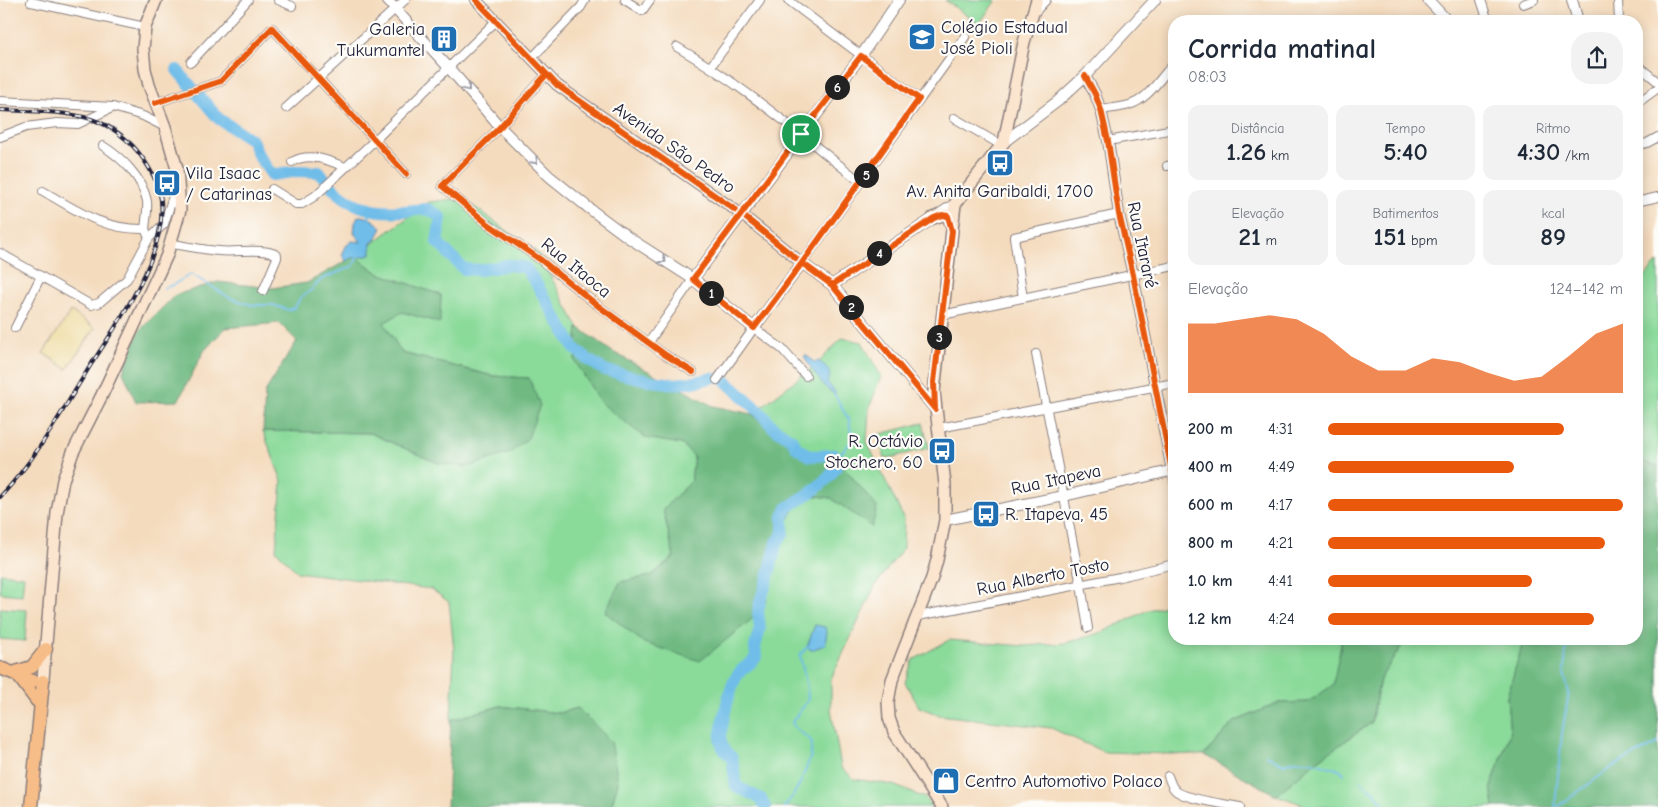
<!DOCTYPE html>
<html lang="pt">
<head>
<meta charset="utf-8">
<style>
  :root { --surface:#fff; --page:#f2f2f3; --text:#1f2937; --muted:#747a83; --accent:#ea580c }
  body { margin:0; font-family:"Comic Neue",sans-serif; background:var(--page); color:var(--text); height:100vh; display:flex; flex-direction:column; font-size:19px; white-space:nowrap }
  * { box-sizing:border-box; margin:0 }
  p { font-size:16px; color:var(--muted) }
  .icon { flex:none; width:28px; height:28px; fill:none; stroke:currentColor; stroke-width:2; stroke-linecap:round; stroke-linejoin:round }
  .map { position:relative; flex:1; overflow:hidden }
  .drawer { position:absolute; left:1168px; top:15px; width:475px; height:630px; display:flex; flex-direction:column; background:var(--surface); border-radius:20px; box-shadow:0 2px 12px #0003 }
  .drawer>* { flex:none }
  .pin { position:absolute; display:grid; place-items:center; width:42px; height:42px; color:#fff; margin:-21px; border:2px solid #fff; border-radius:50%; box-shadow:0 1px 5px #0007 }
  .km { position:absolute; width:25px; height:25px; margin:-12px; border-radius:50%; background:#222; color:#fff; font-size:14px; line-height:25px; text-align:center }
  .round { display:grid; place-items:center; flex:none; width:52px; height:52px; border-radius:20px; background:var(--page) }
  .overview { display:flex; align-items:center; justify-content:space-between; height:85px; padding:0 20px }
  h1 { font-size:28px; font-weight:600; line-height:38px }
  .stats { display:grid; grid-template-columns:repeat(3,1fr); gap:8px; height:85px; padding:5px 20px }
  .stats div { display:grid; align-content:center; border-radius:12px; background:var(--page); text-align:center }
  .stats b { font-size:25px; font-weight:600 }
  .stats small { font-size:14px; font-weight:400 }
  .stats p { font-size:14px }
  .chart { height:140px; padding:10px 20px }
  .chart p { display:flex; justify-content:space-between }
  .chart svg { width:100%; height:90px; margin-top:5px; fill:var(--accent); opacity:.7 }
  ul { padding:0 20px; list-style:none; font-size:16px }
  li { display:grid; grid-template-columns:80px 60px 1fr; align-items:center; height:38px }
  li i { height:12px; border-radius:6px; background:var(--accent) }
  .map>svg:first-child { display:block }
</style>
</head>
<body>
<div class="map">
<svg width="1658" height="807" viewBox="0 0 1658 807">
  <rect width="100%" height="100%" fill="#fdfcf7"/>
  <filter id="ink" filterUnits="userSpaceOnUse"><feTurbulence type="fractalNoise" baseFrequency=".02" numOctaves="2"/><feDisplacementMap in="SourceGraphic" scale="10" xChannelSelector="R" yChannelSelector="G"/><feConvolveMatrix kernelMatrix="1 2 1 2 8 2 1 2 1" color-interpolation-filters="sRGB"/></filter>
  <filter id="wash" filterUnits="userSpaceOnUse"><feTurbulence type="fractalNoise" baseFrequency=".0096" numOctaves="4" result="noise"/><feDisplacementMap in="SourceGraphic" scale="20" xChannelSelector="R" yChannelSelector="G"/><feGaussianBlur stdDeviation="1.12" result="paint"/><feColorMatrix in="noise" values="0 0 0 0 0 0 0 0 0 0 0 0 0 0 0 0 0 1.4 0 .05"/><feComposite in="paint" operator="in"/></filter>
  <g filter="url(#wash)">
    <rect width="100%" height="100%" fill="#f4dbbe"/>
    <!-- green -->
    <g fill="#8ada9a" stroke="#567e6a">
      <polygon points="945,0 996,0 979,24"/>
      <polygon points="462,198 538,253 578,327 575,361 645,437 682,444 694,456 691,482 663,509 674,556 651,576 620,582 766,601 772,548 803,494 831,498 871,526 842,465 789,445 752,414 817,364 842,338 862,342 881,376 869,409 867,442 904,519 903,548 875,586 831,679 831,709 841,767 854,779 893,785 925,798 932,807 611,807 618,782 578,708 559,713 500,706 451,720 454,650 449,602 431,589 297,572 276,550 282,481 263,431 370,433 438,463 529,378 493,376 402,353 383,323 402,312 439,322 441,295 378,273 355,256 429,202"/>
      <polygon points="1658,262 1658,466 1646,463 1636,457 1636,286"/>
      <polygon points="923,423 929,448 885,459 877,435"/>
      <polygon points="0,573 24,576 22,595 0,593"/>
      <polygon points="1174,604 1174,639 1342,639 1334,685 1308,702 1278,703 1234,722 1204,755 1104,752 1051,728 939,715 919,707 905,682 913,660 949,640 1024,646 1065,643 1103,632 1148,610"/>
      <polygon points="0,608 27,610 25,641 0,639"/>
      <polygon points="1406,639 1524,639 1507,697 1510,733 1491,787 1494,807 1310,807 1276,795 1318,760 1371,723 1380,679"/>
    </g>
    <!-- forest -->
    <g fill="#6fba82" stroke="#486e5e">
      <polygon points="355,256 378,273 441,295 440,323 402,312 384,323 402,353 493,376 529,378 540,405 528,438 510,453 467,467 438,463 370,433 263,431 265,392 297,341 279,323 225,328 204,351 178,401 136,402 123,372 139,331 175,295 218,282 272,288 307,283"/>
      <polygon points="578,327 611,351 713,406 752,414 789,445 842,465 877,507 872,527 831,498 803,494 772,548 766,601 757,615 700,661 644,643 605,612 620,582 651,576 674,557 663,509 691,482 694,456 681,444 645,438 600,402 575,361"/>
      <polygon points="1636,457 1646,463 1658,466 1658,807 1494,807 1491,787 1510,733 1507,697 1524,639 1636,639"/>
      <polygon points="1342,639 1406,639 1380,679 1371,723 1318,760 1276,795 1204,755 1234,722 1278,703 1308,702 1333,685"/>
      <polygon points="500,706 559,713 578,708 611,741 618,782 611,807 447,807 451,720"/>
    </g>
    <!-- sand -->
    <polygon fill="#eeda9e" stroke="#887e6c" points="71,311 95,328 67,369 43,353"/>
    <!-- water -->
    <g fill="#6fbde9" stroke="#487092">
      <path d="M358,216c10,0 17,4 24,12l-6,11 -5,4v12c-9,2 -17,1 -25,6l-4,-6 4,-9 6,-5 9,1 -7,-9 1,-10z"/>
      <path d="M806,355l8,7 4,-1c8,5 16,11 9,21l8,10v4c-3,-4 -7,-6 -10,-9 -4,-5 -20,-26 -21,-31z"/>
      <polygon points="815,625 825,627 827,632 825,645 811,650 807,647"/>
    </g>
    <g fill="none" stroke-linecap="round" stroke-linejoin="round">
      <!-- stream -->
      <g stroke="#6fbde9" stroke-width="2">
        <polyline points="369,219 370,211"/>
        <polyline points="164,288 173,285 191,274 230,298 252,305 273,305 289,310 295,307 300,298 310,291 322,279 353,266 358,256"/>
        <path d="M834,394c6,8 8,17 15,25l3,22 -16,17"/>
        <path d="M1266,755l18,9c17,-9 41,1 58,7l2,3"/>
        <polyline points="1360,780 1362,783 1376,794 1386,807"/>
        <path d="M784,807c13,-14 20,-32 26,-49 2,-5 1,-11 2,-16 -6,-8 -16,-9 -20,-20l16,-22 -1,-13 -7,-32 7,-8"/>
        <polyline points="1555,807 1562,733 1569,693 1564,673 1567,639"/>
        <polyline points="1557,807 1615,765 1658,743"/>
      </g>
      <!-- river -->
      <g stroke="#6fbde9" stroke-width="12">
        <polyline points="177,70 219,119 252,140 258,155 272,175 299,171 319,172 325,179"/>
        <path d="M332,187c29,29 56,26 94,22l6,2 9,7 -4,24 27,27 16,1 28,-5 17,2 11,16 38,65 13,11 17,11 47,11 24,3 19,-2 18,-4"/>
        <path d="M722,378l37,33 14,16 19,13 5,8 13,8 24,-1 3,6 -1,6 -6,9 -17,15 -26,17 -4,8v18l-6,8 -10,39 -7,20 -2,11 2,16 -5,19 1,10c-4,7 -12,9 -17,16 -9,10 -19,56 -18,69 1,7 6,11 11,16l4,28 25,13 4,8"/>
      </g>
    </g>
  </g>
  <g filter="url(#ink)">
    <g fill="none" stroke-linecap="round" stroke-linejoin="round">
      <!-- minor casing -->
      <g stroke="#8b7e7c" stroke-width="10">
        <g id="minor">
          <polyline points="278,0 292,6"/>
          <polyline points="625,0 642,11 650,0"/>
          <polyline points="788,0 919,99"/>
          <polyline points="1481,0 1488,21"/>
          <polyline points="1618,0 1619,21"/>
          <polyline points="31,2 145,27"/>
          <polyline points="1523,4 1534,0"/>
          <polyline points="1034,13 1046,0"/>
          <path d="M677,47c66,38 124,88 184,135"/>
          <polyline points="531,59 581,7 585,0"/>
          <polyline points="191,62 248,0"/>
          <polyline points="1636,64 1658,82"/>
          <polyline points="711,66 760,0"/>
          <polyline points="546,75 500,127 442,186 488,224 541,260 597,305 664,354 693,372"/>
          <polyline points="0,101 113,107 143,116 165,127"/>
          <polyline points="155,103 221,81 272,28 406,174"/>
          <polyline points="1636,104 1658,88"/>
          <polyline points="286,108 405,0"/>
          <path d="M1101,110c9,-2 19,-2 28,-5 18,-5 29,-24 41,-37l4,-2"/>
          <polyline points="954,118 1001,145"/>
          <polyline points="0,137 26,127 57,123 78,124 112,108"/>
          <polyline points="1108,141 1174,129"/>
          <path d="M103,146c19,12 39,31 44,55 1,9 -1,18 -2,28"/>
          <polyline points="1636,146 1647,143 1658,137"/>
          <path d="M292,162c17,-10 36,-2 53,5"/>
          <polyline points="1167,166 1174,165"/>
          <polyline points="272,189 296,204 302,204 315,196 374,141 496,21"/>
          <path d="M43,191c34,20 61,39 102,38l4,9"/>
          <polyline points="1636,202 1658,197"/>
          <path d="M172,244c15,2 31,6 47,7 16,2 45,-4 58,4v3l-14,33"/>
          <polyline points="0,253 91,305 99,303 127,279 149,238 164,224 176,187"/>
          <polyline points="802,263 965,37"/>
          <polyline points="1023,298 1014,237 1119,214"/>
          <polyline points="942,315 1174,266"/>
          <polyline points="15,328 41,276"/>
          <polyline points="649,342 693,279"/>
          <polyline points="1036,354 1081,585 1088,628"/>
          <polyline points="717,380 754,328 782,349 806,376"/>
          <polyline points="939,428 1174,383"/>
          <polyline points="1172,470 1174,481"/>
          <polyline points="918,616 1120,577 1174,564"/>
          <path d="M1168,776c2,5 3,10 7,14 8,9 51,14 65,17"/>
        </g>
      </g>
      <!-- tertiary casing -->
      <g stroke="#8b7e7c" stroke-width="12">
        <g id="tertiary">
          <polyline points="387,0 449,68 500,127 549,176 590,209 629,238 693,279 754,328 802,263"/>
          <polyline points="476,0 557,85 741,214 802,263 832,285 935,409"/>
          <polyline points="1428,0 1443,16 1446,21"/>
          <polyline points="1572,0 1578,21"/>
          <polyline points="1085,76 1095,94 1101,110 1108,141 1119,214 1133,275 1172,470"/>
          <polyline points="1004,142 1058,101 1085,76 1155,0"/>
          <polyline points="693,279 861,56 899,0"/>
          <polyline points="832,285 955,204"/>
          <polyline points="945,520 1064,496 1174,470"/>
        </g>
      </g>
      <!-- secondary casing -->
      <g stroke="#8b7e7c" stroke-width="14">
        <g id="secondary">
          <polyline points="933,218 942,215 948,215 952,227"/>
          <polyline points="43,679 57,513 63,480 73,452 101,397 167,255 180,210 177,169 165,127 149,85 145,69 143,49 145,27 156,0"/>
          <polyline points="942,807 894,732 889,718 888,702 892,680 932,578 937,560 945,520 945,484 934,392 955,204 1004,142 1024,42 1037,0"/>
        </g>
      </g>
      <!-- primary casing -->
      <g stroke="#8b7e7c" stroke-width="15">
        <g id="primary">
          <polyline points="0,668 33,681"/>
          <polyline points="16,672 32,667 46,649"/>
          <polyline points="19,677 37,701"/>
          <polyline points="31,807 43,681"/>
        </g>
      </g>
      <!-- minor -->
      <use href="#minor" stroke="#fff" stroke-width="8"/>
      <!-- tertiary -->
      <use href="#tertiary" stroke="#fff" stroke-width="10"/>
      <!-- secondary -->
      <use href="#secondary" stroke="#fce5cf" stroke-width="11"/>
      <!-- primary -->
      <use href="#primary" stroke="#f7bd88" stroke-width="12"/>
      <!-- rail casing -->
      <g stroke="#22223b" stroke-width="4">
        <path id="rail" d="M0,110c25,1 68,1 91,9 21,7 40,22 53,41 6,9 12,19 15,30 15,54 -39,130 -67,173 -29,46 -55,95 -92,134"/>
      </g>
      <!-- rail -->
      <use href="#rail" stroke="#fdfcf7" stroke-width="2" stroke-dasharray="5.5" stroke-linecap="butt"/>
      <!-- cycleway casing -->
      <g stroke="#fdfcf7" stroke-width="9">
        <g id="cycleway">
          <polyline points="476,0 557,85 741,214 802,263 832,285 935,409"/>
          <polyline points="546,75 500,127 442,186 488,224 541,260 597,305 664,354 693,372"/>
          <polyline points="1085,76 1095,94 1101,110 1108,141 1119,214 1133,275 1174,481"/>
          <polyline points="155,103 221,81 272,28 406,174"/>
        </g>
      </g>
      <!-- cycleway -->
      <use href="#cycleway" stroke="#e8590c" stroke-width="6"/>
    </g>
    <!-- one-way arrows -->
    <defs><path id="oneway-chevron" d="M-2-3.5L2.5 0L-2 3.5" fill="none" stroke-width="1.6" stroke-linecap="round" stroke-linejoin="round" transform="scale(1.25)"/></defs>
    <g stroke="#9c9ca7">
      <use href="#oneway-chevron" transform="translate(467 88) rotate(50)"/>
      <use href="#oneway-chevron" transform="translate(535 161) rotate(45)"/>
      <use href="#oneway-chevron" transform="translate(663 260) rotate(33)"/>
    </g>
  </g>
  <g fill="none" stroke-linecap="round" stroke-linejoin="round" filter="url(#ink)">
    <!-- route casing -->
    <g stroke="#fff" stroke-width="10">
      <polyline id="route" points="801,134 693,279 754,328 802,263 832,285 935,409 934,382 952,231 948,216 942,215 934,218 832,285 802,263 919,99 861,56 801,134"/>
    </g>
    <!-- route -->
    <use href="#route" stroke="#ea580c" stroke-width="6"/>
  </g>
  <!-- icons -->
  <defs>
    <g id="school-square" transform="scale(1.4375)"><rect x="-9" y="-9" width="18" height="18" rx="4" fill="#1f6fb2" stroke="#fdfcf7"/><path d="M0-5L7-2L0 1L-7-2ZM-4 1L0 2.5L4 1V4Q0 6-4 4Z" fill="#fff"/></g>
    <g id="building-square" transform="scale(1.4375)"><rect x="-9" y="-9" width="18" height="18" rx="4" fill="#1f6fb2" stroke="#fdfcf7"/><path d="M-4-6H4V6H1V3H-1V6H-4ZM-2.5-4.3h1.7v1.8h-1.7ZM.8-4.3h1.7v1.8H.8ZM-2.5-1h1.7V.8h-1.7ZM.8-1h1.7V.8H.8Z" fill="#fff"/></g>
    <g id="bus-square" transform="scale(1.4375)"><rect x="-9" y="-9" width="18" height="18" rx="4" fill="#1f6fb2" stroke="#fdfcf7"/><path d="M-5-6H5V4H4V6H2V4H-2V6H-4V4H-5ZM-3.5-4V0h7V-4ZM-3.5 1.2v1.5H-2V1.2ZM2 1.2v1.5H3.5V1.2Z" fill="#fff"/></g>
    <g id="shop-square" transform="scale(1.4375)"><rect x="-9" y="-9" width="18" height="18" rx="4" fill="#1f6fb2" stroke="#fdfcf7"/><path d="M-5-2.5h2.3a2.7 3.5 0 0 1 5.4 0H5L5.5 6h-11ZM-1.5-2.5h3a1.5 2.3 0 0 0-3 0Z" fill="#fff"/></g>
  </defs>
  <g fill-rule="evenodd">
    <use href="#school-square" x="922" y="37"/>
    <use href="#building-square" x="444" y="39"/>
    <use href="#bus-square" x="1000" y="163"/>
    <use href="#bus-square" x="167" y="183"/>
    <use href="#bus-square" x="942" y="451"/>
    <use href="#bus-square" x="986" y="514"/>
    <use href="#shop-square" x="946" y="781"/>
  </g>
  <g text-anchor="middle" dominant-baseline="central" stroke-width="4.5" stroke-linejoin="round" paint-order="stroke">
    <!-- poi labels -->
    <g font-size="18" fill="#22223b" stroke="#fdfcf7" text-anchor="start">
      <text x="941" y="27">Colégio Estadual<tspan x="941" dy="21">José Pioli</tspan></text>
      <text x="425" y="29" text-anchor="end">Galeria<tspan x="425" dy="21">Tukumantel</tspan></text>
      <text x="186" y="173">Vila Isaac<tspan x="186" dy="21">/ Catarinas</tspan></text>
      <text x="1000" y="191" text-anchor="middle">Av. Anita Garibaldi, 1700</text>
      <text x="923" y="441" text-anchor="end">R. Octávio<tspan x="923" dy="21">Stochero, 60</tspan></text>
      <text x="1005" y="514">R. Itapeva, 45</text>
      <text x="965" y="781">Centro Automotivo Polaco</text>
    </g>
    <!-- street labels -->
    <g font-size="18" fill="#22223b" stroke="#fdfcf7">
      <text transform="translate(674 148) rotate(35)">Avenida São Pedro</text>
      <text transform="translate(1142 245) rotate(78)">Rua Itararé</text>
      <text transform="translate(576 268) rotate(39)">Rua Itaoca</text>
      <text transform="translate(1056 480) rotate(-12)">Rua Itapeva</text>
      <text transform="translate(1043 577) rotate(-11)">Rua Alberto Tosto</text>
    </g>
  </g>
</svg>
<div class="pin" style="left:801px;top:134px;background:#1e9e55"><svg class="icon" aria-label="arrive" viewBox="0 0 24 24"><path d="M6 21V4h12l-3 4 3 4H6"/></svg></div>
<b class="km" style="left:711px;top:293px">1</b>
<b class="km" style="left:851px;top:307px">2</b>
<b class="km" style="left:939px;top:337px">3</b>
<b class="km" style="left:879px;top:253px">4</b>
<b class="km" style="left:866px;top:175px">5</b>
<b class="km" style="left:837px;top:87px">6</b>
<section class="drawer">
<div class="overview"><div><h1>Corrida matinal</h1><p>08:03</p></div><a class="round"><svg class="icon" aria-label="share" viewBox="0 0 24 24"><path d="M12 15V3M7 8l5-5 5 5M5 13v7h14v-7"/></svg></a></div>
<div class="stats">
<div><p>Distância</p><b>1.26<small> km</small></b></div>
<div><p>Tempo</p><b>5:40</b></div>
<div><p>Ritmo</p><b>4:30<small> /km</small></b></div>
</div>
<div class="stats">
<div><p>Elevação</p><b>21<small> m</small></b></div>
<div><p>Batimentos</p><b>151<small> bpm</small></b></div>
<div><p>kcal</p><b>89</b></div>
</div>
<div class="chart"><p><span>Elevação</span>124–142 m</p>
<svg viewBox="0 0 160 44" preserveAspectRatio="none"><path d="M0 44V10L10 10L20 8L30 6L40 8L50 15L60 26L70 33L80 33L90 27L100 29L110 34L120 38L130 36L140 26L150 15L160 10V44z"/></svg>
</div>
<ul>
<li><b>200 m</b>4:31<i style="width:80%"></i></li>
<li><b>400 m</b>4:49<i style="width:63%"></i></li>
<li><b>600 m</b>4:17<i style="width:100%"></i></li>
<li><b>800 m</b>4:21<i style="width:94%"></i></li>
<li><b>1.0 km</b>4:41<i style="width:69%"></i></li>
<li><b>1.2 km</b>4:24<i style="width:90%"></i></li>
</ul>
</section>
</div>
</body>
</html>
